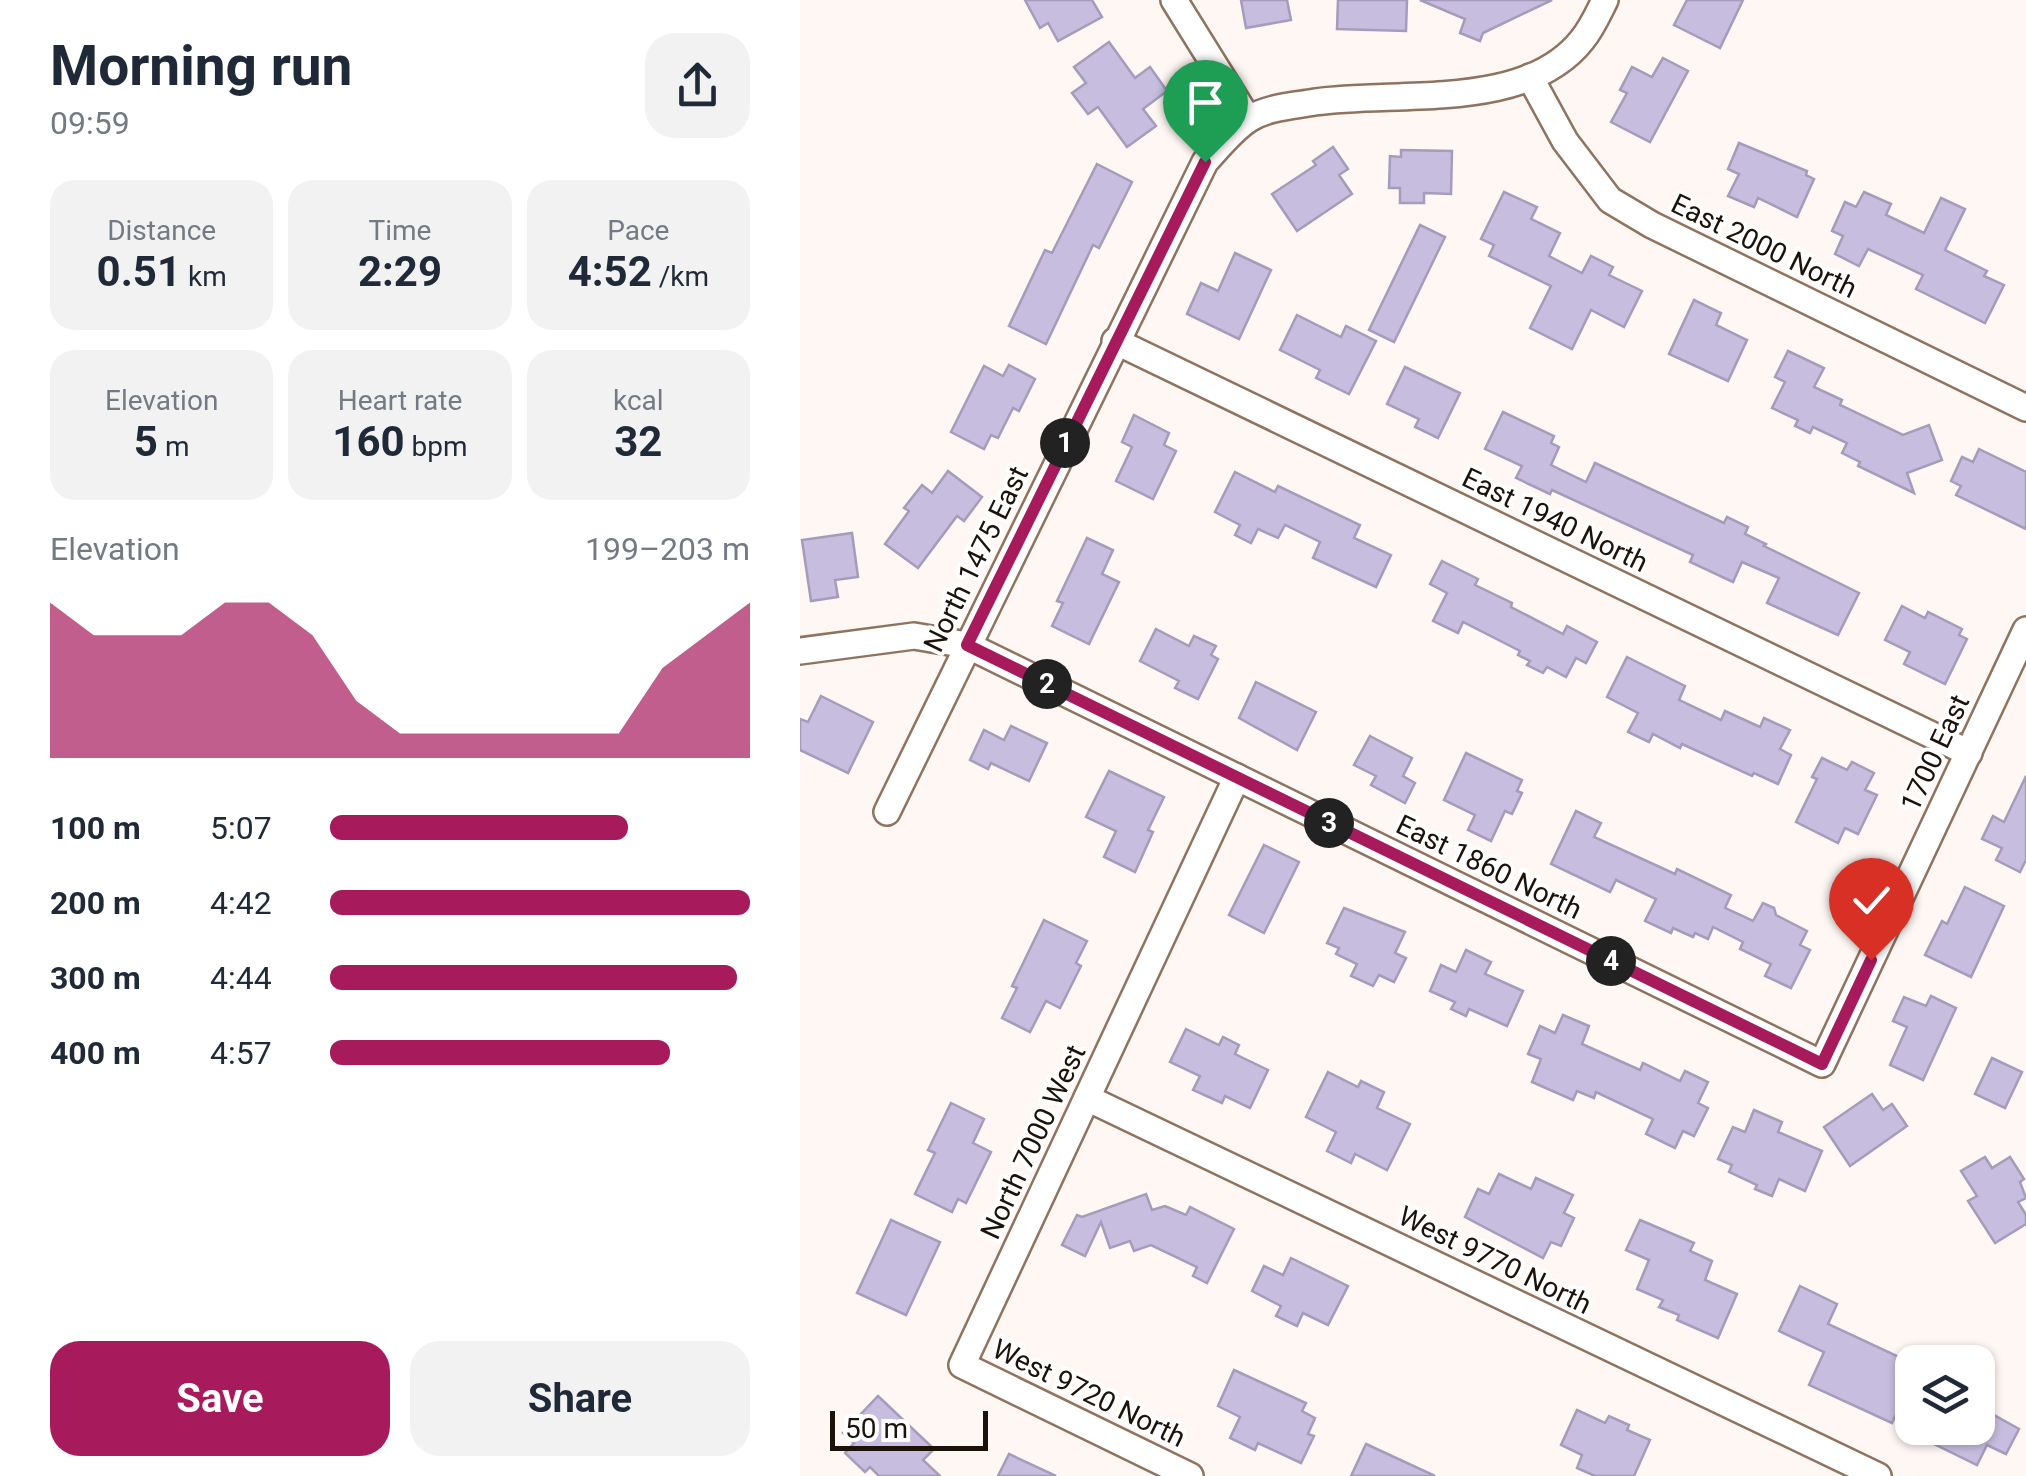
<!DOCTYPE html>
<html lang="en">
<head>
<meta charset="utf-8">
<style>
  :root { --surface:#fff; --page:#f2f2f3; --text:#1f2937; --muted:#747a83; --accent:#a71b5d }
  body { margin:0; font-family:Roboto,sans-serif; background:var(--page); color:var(--text); height:100vh; display:flex; flex-direction:column; font-size:38px; white-space:nowrap }
  * { box-sizing:border-box; margin:0 }
  p { font-size:32px; color:var(--muted) }
  .icon { flex:none; width:55px; height:55px; fill:none; stroke:currentColor; stroke-width:2; stroke-linecap:round; stroke-linejoin:round }
  .map { position:relative; flex:1; overflow:hidden }
  .side { display:flex; flex-direction:column; background:var(--surface); width:800px }
  .side>* { flex:none }
  .fabs { position:absolute; left:1095px; top:1345px; display:grid; gap:20px }
  .fabs a { display:grid; place-items:center; width:100px; height:100px; border-radius:20px; background:var(--surface); box-shadow:0 2px 8px #0004; font-size:50px }
  .scale { position:absolute; left:30px; bottom:25px; width:158px; box-sizing:border-box; padding-left:10px; border:5px solid #1d120a; border-top:0; font-size:28px; line-height:35px; white-space:nowrap; color:#1d120a; -webkit-text-stroke:8px #fff; paint-order:stroke }
  .pin { position:absolute; display:grid; place-items:center; width:85px; height:85px; color:#fff; margin:-102px -42px; border-radius:50% 50% 50% 0; rotate:-45deg; box-shadow:0 0 10px #0007 }
  .pin .icon { rotate:45deg }
  .km { position:absolute; width:50px; height:50px; margin:-25px; border-radius:50%; background:#222; color:#fff; font-size:28px; line-height:50px; text-align:center }
  .round { display:grid; place-items:center; flex:none; width:105px; height:105px; border-radius:30px; background:var(--page) }
  .head { display:flex; align-items:center; justify-content:space-between; height:170px; padding:0 50px }
  h1 { font-size:55px; font-weight:700; line-height:75px }
  .stats { display:grid; grid-template-columns:repeat(3,1fr); gap:15px; height:170px; padding:10px 50px }
  .stats div { display:grid; align-content:center; border-radius:25px; background:var(--page); text-align:center }
  .stats b { font-size:42px; font-weight:700 }
  .stats small { font-size:28px; font-weight:400 }
  .stats p { font-size:28px }
  .chart { height:280px; padding:20px 50px }
  .chart p { display:flex; justify-content:space-between }
  .chart svg { width:100%; height:180px; margin-top:10px; fill:var(--accent); opacity:.7 }
  .action { display:flex; gap:20px; margin-top:auto; padding:20px 50px }
  .action a { flex:1; height:115px; border-radius:30px; background:var(--accent); color:#fff; font-size:40px; font-weight:700; line-height:115px; text-align:center }
  .action a+a { background:var(--page); color:var(--text) }
  ul { padding:0 50px; list-style:none; font-size:32px }
  li { display:grid; grid-template-columns:160px 120px 1fr; align-items:center; height:75px }
  li i { height:25px; border-radius:12px; background:var(--accent) }
  main { display:flex; flex:1; min-height:0 }
  .map>svg:first-child { display:block }
</style>
</head>
<body>
<main>
<section class="side">
<div class="head"><div><h1>Morning run</h1><p>09:59</p></div><a class="round"><svg class="icon" aria-label="share" viewBox="0 0 24 24"><path d="M12 15V3M7 8l5-5 5 5M5 13v7h14v-7"/></svg></a></div>
<div class="stats">
<div><p>Distance</p><b>0.51<small> km</small></b></div>
<div><p>Time</p><b>2:29</b></div>
<div><p>Pace</p><b>4:52<small> /km</small></b></div>
</div>
<div class="stats">
<div><p>Elevation</p><b>5<small> m</small></b></div>
<div><p>Heart rate</p><b>160<small> bpm</small></b></div>
<div><p>kcal</p><b>32</b></div>
</div>
<div class="chart"><p><span>Elevation</span>199–203 m</p>
<svg viewBox="0 0 160 44" preserveAspectRatio="none"><path d="M0 44V6L10 14L20 14L30 14L40 6L50 6L60 14L70 30L80 38L90 38L100 38L110 38L120 38L130 38L140 22L150 14L160 6V44z"/></svg>
</div>
<ul>
<li><b>100 m</b>5:07<i style="width:71%"></i></li>
<li><b>200 m</b>4:42<i style="width:100%"></i></li>
<li><b>300 m</b>4:44<i style="width:97%"></i></li>
<li><b>400 m</b>4:57<i style="width:81%"></i></li>
</ul>
<div class="action"><a>Save</a><a>Share</a></div>
</section>
<div class="map">
<svg width="1226" height="1476" viewBox="0 0 1226 1476">
  <rect width="100%" height="100%" fill="#fef7f3"/>
  <!-- building -->
  <g fill="#c7bedf" stroke="#a59cbc" stroke-width="2.5">
    <polygon points="225,0 292,0 302,17 258,41 248,23 240,28"/>
    <polygon points="441,0 487,0 491,20 446,28"/>
    <polygon points="538,0 607,0 606,31 537,29"/>
    <polygon points="620,0 752,0 683,33 680,41 660,33 665,19"/>
    <polygon points="887,0 943,0 920,48 874,25"/>
    <polygon points="309,42 335,78 350,67 367,91 343,109 356,126 327,147 298,107 288,114 272,93 286,83 274,67"/>
    <polygon points="863,58 888,71 850,142 811,122 827,93 820,90 832,67 852,77"/>
    <polygon points="939,143 1007,171 1006,175 1014,179 997,217 958,198 954,207 928,196 939,174 928,169"/>
    <polygon points="533,147 548,169 539,175 552,194 497,231 472,194 516,165 513,161"/>
    <polygon points="601,150 652,151 651,194 624,193 624,203 600,203 600,188 589,188 590,156 601,157"/>
    <polygon points="297,164 332,182 299,248 293,245 246,344 209,326 245,250 252,253"/>
    <polygon points="704,192 737,207 731,219 760,233 749,256 782,273 791,256 813,267 809,275 842,291 824,327 791,310 772,349 730,328 751,286 689,256 694,245 681,239"/>
    <polygon points="1064,192 1091,204 1086,215 1124,233 1141,198 1165,209 1145,250 1187,271 1184,276 1204,285 1185,323 1116,289 1123,275 1068,249 1059,266 1035,254 1043,236 1032,231 1045,202 1056,207"/>
    <polygon points="620,225 645,237 594,342 569,330"/>
    <polygon points="435,253 471,270 439,339 387,314 401,283 418,291"/>
    <polygon points="894,300 921,313 916,325 947,340 928,381 869,354"/>
    <polygon points="497,315 541,337 546,326 576,341 549,394 516,378 520,370 480,350"/>
    <polygon points="988,351 1024,368 1014,387 1042,400 1040,405 1103,435 1129,425 1142,460 1107,473 1114,493 1058,466 1060,462 1042,453 1047,443 1013,427 1010,433 995,426 998,420 972,408 985,382 975,377"/>
    <polygon points="209,365 235,379 219,411 213,408 198,438 191,435 184,449 151,432 184,366 203,376"/>
    <polygon points="605,367 660,393 638,438 615,427 619,419 587,404"/>
    <polygon points="703,412 754,436 751,443 759,447 751,465 786,482 795,463 924,523 927,517 948,527 945,534 966,544 964,546 1059,593 1038,635 967,603 979,578 942,562 933,582 890,562 893,555 752,490 750,494 716,478 722,466 685,449"/>
    <polygon points="334,415 369,433 364,445 376,451 353,499 316,481 332,447 322,442"/>
    <polygon points="1179,449 1226,472 1226,529 1156,495 1161,486 1151,481 1162,457 1173,462"/>
    <polygon points="148,471 182,497 164,521 157,516 118,568 85,544 109,511 104,508 122,485 132,493"/>
    <polygon points="435,472 475,492 478,486 560,525 554,538 591,555 576,587 513,558 520,542 485,525 478,538 458,529 451,543 435,535 440,525 415,512"/>
    <polygon points="52,533 58,577 35,580 38,597 11,601 2,540"/>
    <polygon points="287,538 313,550 302,574 319,582 289,644 252,626 263,603 257,601"/>
    <polygon points="642,561 678,579 675,585 712,603 711,607 763,634 767,626 797,642 786,663 776,658 766,677 747,667 743,673 727,665 730,661 718,655 720,651 663,622 658,633 633,621 647,593 630,584"/>
    <polygon points="1102,606 1125,618 1128,612 1162,629 1159,635 1167,639 1145,684 1104,664 1110,652 1085,640"/>
    <polygon points="356,629 389,646 394,636 416,646 411,655 418,659 398,699 375,688 379,681 340,661"/>
    <polygon points="827,657 885,686 879,700 921,720 925,711 960,727 964,718 990,730 980,749 991,755 978,784 954,773 952,776 882,744 880,748 853,734 849,742 828,732 838,713 807,697"/>
    <polygon points="456,682 516,712 497,750 439,718"/>
    <polygon points="21,696 73,722 48,773 0,750 0,719 8,722"/>
    <polygon points="211,726 247,743 229,781 191,763 188,769 170,760 184,730 204,740"/>
    <polygon points="570,736 612,758 603,776 615,783 605,803 571,785 576,776 554,765"/>
    <polygon points="666,753 722,780 717,791 722,793 712,814 705,811 691,841 668,830 675,815 644,800"/>
    <polygon points="1022,758 1047,770 1052,762 1074,773 1065,790 1077,795 1058,834 1045,828 1038,843 996,822 1017,779 1012,777"/>
    <polygon points="309,771 364,797 348,830 353,832 335,872 304,857 316,831 286,817"/>
    <polygon points="1226,776 1226,860 1220,872 1196,860 1202,848 1182,839 1193,816 1204,822"/>
    <polygon points="776,811 801,823 794,837 875,874 877,869 931,895 925,908 953,921 963,903 974,908 976,915 1007,931 1000,945 1010,950 991,988 965,976 971,964 940,949 943,942 913,927 908,939 895,933 893,937 873,928 871,933 845,921 856,899 816,880 810,892 751,864"/>
    <polygon points="464,845 499,862 464,933 429,915"/>
    <polygon points="1165,887 1204,906 1171,977 1125,955 1142,921 1147,924"/>
    <polygon points="544,908 605,932 595,953 606,958 594,982 579,975 573,986 551,976 557,964 536,954 539,948 527,943"/>
    <polygon points="244,920 287,941 276,963 281,966 260,1008 246,1001 230,1032 202,1018 217,988 212,986"/>
    <polygon points="666,950 691,962 685,974 723,991 707,1026 669,1009 666,1016 651,1009 655,1002 630,991 641,965 656,972"/>
    <polygon points="1131,996 1156,1008 1123,1080 1090,1065 1107,1027 1093,1021 1104,997 1126,1006"/>
    <polygon points="763,1015 789,1026 782,1044 840,1070 843,1063 880,1081 885,1071 908,1082 898,1103 908,1108 894,1136 883,1131 875,1148 846,1134 853,1119 796,1092 794,1098 777,1091 773,1100 732,1082 741,1059 728,1054 740,1026 755,1033"/>
    <polygon points="386,1029 419,1045 423,1037 439,1045 435,1054 468,1070 450,1108 425,1096 422,1103 393,1090 400,1076 370,1062"/>
    <polygon points="1192,1058 1222,1072 1205,1108 1175,1094"/>
    <polygon points="528,1072 558,1087 561,1081 584,1092 577,1108 610,1124 587,1170 555,1154 551,1163 527,1151 536,1132 506,1117"/>
    <polygon points="1072,1094 1083,1110 1092,1104 1107,1126 1050,1166 1024,1127"/>
    <polygon points="151,1103 184,1119 173,1143 191,1152 166,1203 158,1199 152,1212 115,1194 135,1153 128,1150"/>
    <polygon points="954,1110 982,1122 978,1132 1022,1151 1005,1191 979,1179 972,1196 955,1189 957,1185 929,1172 932,1165 918,1159 933,1127 945,1132"/>
    <polygon points="1185,1157 1192,1168 1210,1157 1224,1179 1220,1182 1226,1198 1218,1202 1226,1215 1226,1224 1195,1243 1168,1201 1177,1196 1161,1171"/>
    <polygon points="699,1174 731,1189 736,1178 773,1195 764,1213 774,1218 761,1246 751,1242 743,1258 665,1217 678,1189 689,1194"/>
    <polygon points="346,1194 352,1210 365,1206 386,1215 390,1207 434,1229 407,1283 393,1276 397,1267 351,1245 334,1251 330,1241 310,1248 301,1222 285,1256 262,1245 277,1215 282,1217"/>
    <polygon points="91,1220 140,1242 106,1315 57,1293"/>
    <polygon points="840,1220 894,1243 890,1251 912,1261 905,1280 937,1294 918,1338 877,1320 879,1315 859,1307 863,1300 837,1289 849,1260 826,1250"/>
    <polygon points="491,1258 548,1286 528,1325 503,1313 497,1326 476,1316 481,1306 452,1291 464,1266 483,1275"/>
    <polygon points="1000,1286 1037,1304 1028,1324 1112,1363 1112,1379 1092,1423 1009,1385 1024,1352 979,1331"/>
    <polygon points="434,1370 506,1403 502,1411 515,1418 508,1434 514,1436 501,1463 458,1443 455,1450 430,1438 440,1417 418,1406"/>
    <polygon points="78,1396 134,1449 123,1460 140,1476 79,1476 70,1467 65,1472 45,1453 54,1443 43,1433"/>
    <polygon points="1178,1406 1219,1429 1206,1454 1187,1445 1177,1465 1132,1443 1140,1428 1178,1428"/>
    <polygon points="777,1410 805,1423 809,1416 829,1425 827,1430 850,1440 834,1476 795,1476 777,1468 782,1455 761,1445"/>
    <polygon points="566,1444 635,1476 551,1476"/>
    <polygon points="209,1454 256,1476 198,1476"/>
  </g>
  <g fill="none" stroke-linecap="round" stroke-linejoin="round">
    <!-- minor casing -->
    <g stroke="#8f735f" stroke-width="30">
      <g id="minor">
        <polyline points="374,0 448,119"/>
        <polyline points="730,77 765,141 810,200 852,225 1226,408"/>
        <polyline points="315,341 1169,753"/>
        <polyline points="0,651 114,636 167,645 1022,1064 1226,630"/>
        <path d="M87,812l318,-650c13,-14 28,-33 44,-43 19,-12 44,-13 66,-17 82,-12 210,10 267,-62 10,-12 16,-26 23,-40"/>
        <polyline points="287,1098 1078,1476"/>
        <polyline points="390,1476 162,1365 437,777"/>
      </g>
    </g>
    <!-- minor -->
    <use href="#minor" stroke="#fff" stroke-width="25"/>
  </g>
  <g fill="none" stroke-linecap="round" stroke-linejoin="round">
    <!-- route casing -->
    <g stroke="#fff" stroke-width="20">
      <polyline id="route" points="405,162 167,645 1022,1064 1071,960"/>
    </g>
    <!-- route -->
    <use href="#route" stroke="#a71b5d" stroke-width="12"/>
  </g>
  <g text-anchor="middle" dominant-baseline="central" stroke-width="8" stroke-linejoin="round" paint-order="stroke">
    <!-- street labels -->
    <g font-size="28" fill="#1d120a" stroke="#fff">
      <text transform="translate(964 246) rotate(26)">East 2000 North</text>
      <text transform="translate(755 520) rotate(26)">East 1940 North</text>
      <text transform="translate(176 559) rotate(-64)">North 1475 East</text>
      <text transform="translate(1135 753) rotate(-65)">1700 East</text>
      <text transform="translate(689 867) rotate(26)">East 1860 North</text>
      <text transform="translate(233 1142) rotate(-65)">North 7000 West</text>
      <text transform="translate(695 1260) rotate(26)">West 9770 North</text>
      <text transform="translate(289 1393) rotate(26)">West 9720 North</text>
    </g>
  </g>
</svg>
<div class="fabs">
<a><svg class="icon" aria-label="layers" viewBox="0 0 24 24"><path d="M12 4l9 5-9 5-9-5zM3 14l9 5 9-5"/></svg></a>
</div>
<div class="scale">50 m</div>
<div class="pin" style="left:405px;top:162px;background:#1e9e55"><svg class="icon" aria-label="arrive" viewBox="0 0 24 24"><path d="M6 21V4h12l-3 4 3 4H6"/></svg></div>
<div class="pin" style="left:1071px;top:960px;background:#d93025"><svg class="icon" aria-label="check" viewBox="0 0 24 24"><path d="M5 12l5 5 9-10"/></svg></div>
<b class="km" style="left:265px;top:443px">1</b>
<b class="km" style="left:247px;top:684px">2</b>
<b class="km" style="left:529px;top:823px">3</b>
<b class="km" style="left:811px;top:961px">4</b>
</div>
</main>
</body>
</html>
